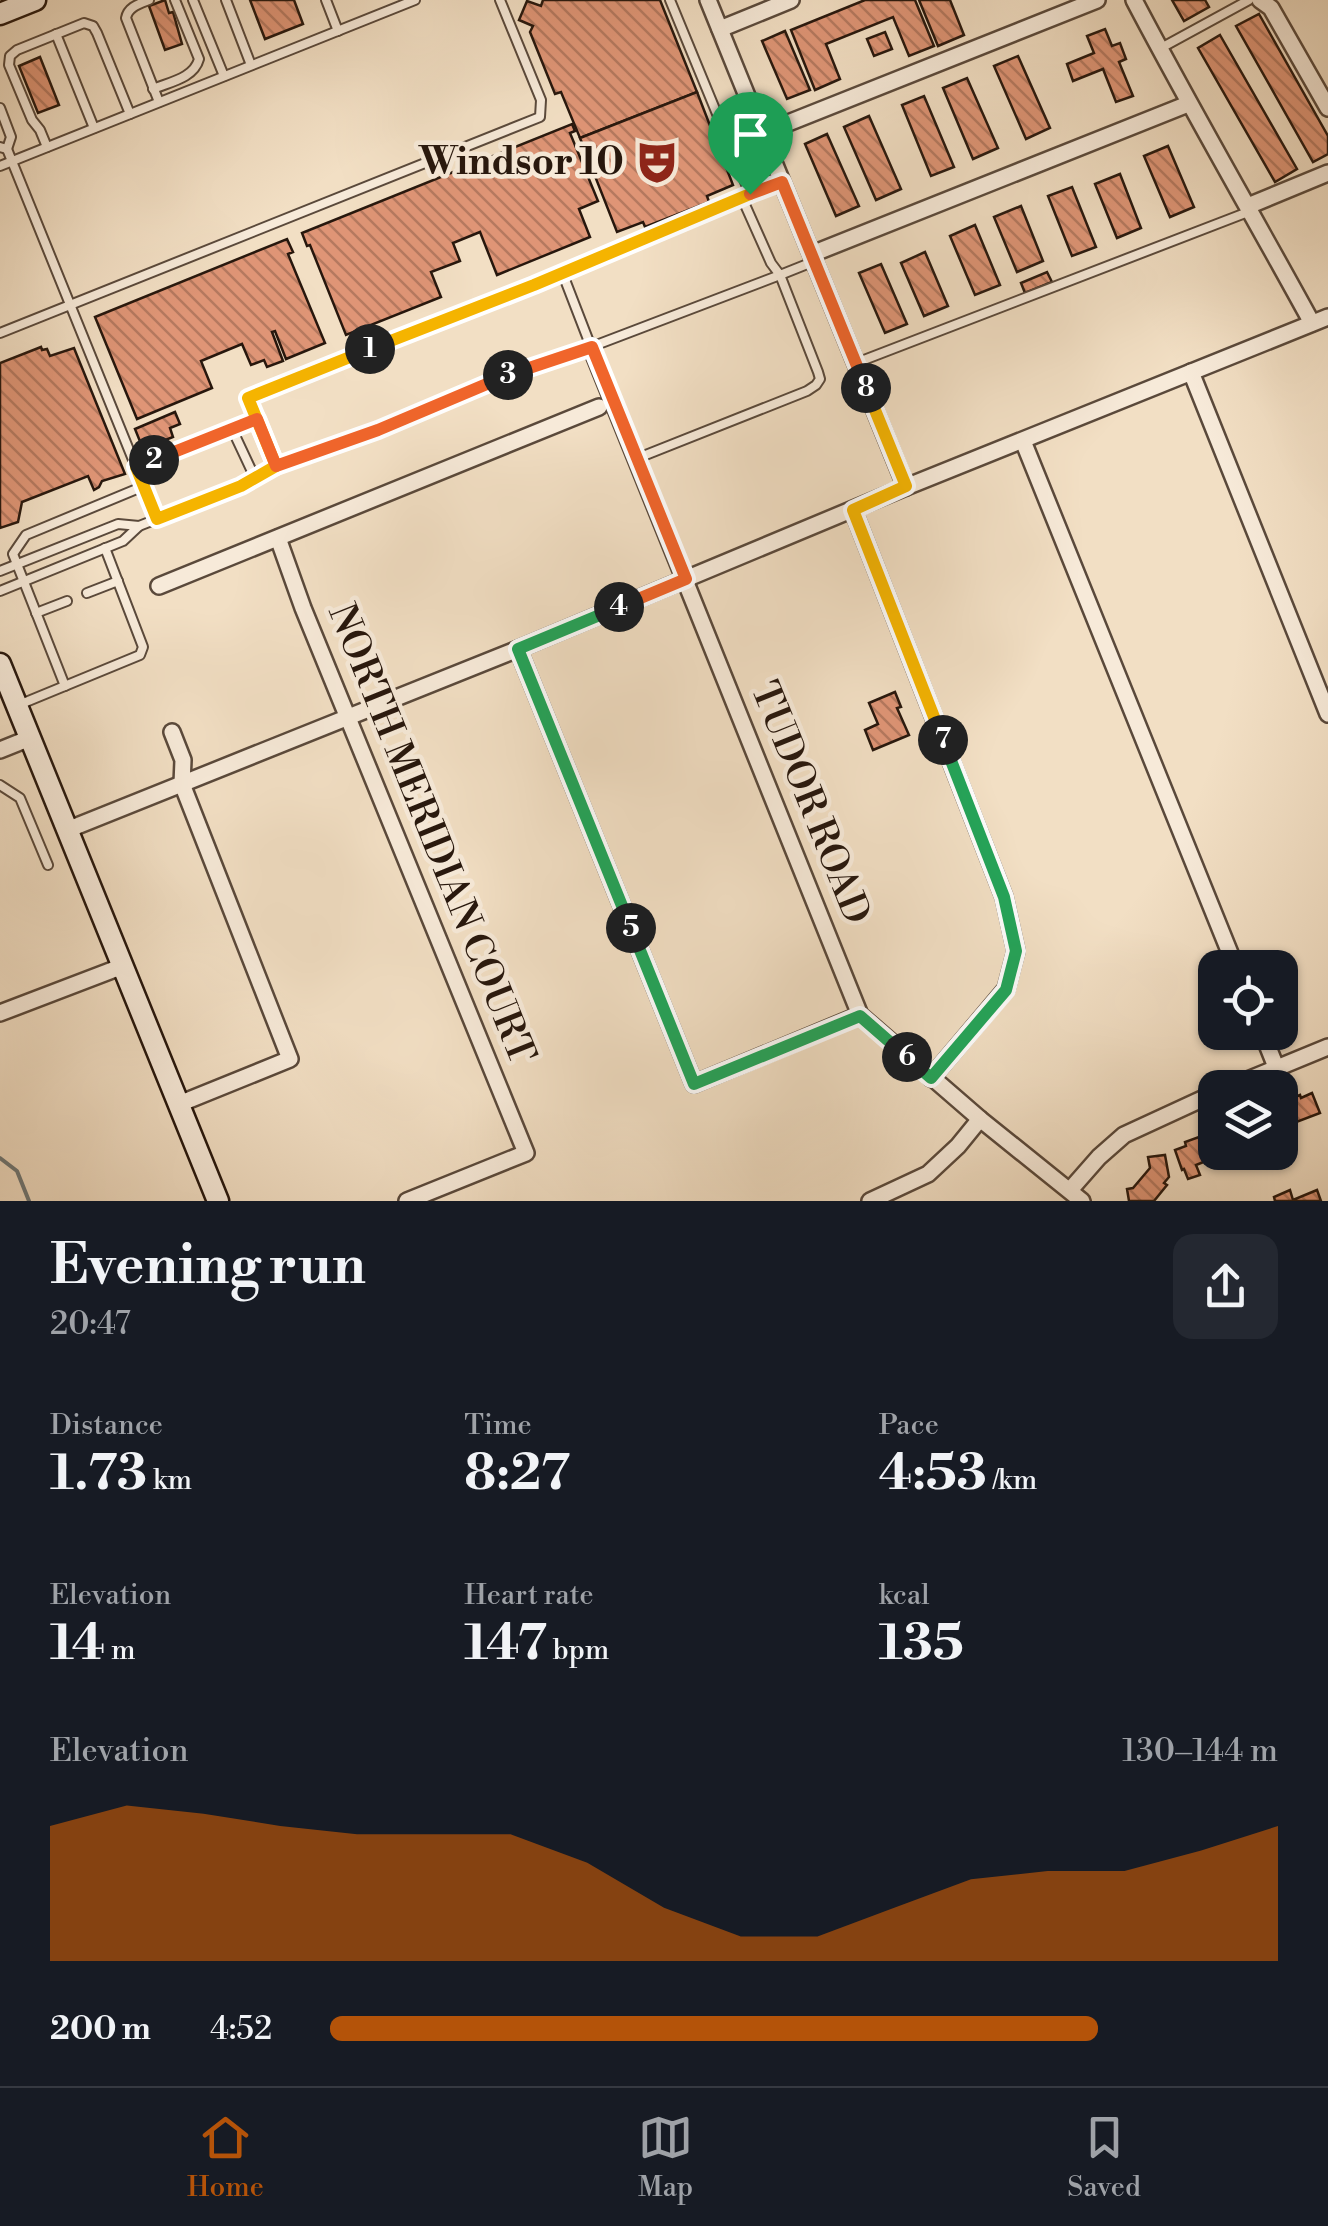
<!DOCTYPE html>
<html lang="en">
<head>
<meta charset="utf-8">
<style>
  :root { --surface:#171b24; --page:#242831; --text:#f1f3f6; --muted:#9ea1a6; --line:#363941; --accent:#b45309 }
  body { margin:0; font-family:"Libre Bodoni",serif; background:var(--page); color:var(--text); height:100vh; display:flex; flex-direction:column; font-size:38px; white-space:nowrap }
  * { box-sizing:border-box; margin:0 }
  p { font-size:32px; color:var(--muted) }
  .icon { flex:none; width:55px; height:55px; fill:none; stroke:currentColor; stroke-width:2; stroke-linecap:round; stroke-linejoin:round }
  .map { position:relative; height:1201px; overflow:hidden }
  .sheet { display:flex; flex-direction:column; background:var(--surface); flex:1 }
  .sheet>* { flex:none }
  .fabs { position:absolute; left:1198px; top:950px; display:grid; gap:20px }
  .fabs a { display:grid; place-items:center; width:100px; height:100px; border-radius:20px; background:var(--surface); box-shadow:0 2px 8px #0004; font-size:50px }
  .pin { position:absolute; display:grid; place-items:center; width:85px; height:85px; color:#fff; margin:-102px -42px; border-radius:50% 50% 50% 0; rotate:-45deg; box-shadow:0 0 10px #0007 }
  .pin .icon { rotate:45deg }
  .km { position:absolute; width:50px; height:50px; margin:-25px; border-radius:50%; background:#222; color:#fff; font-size:28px; line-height:50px; text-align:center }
  .round { display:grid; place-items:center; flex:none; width:105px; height:105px; border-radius:20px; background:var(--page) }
  .overview { display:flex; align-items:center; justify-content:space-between; height:170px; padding:0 50px }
  h1 { font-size:55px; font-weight:800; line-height:75px }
  .metrics { display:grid; grid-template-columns:repeat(3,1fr); gap:15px; height:170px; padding:10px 50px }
  .metrics div { display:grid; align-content:center }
  .metrics b { font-size:50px; font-weight:800 }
  .metrics small { font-size:28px; font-weight:400 }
  .metrics p { font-size:28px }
  .chart { height:280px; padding:20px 50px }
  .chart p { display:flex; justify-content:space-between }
  .chart svg { width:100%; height:180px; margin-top:10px; fill:var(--accent); opacity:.7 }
  ul { padding:0 50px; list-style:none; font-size:32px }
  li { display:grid; grid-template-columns:160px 120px 1fr; align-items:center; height:75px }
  li i { height:25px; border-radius:12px; background:var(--accent) }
  .menu { display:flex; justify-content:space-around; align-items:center; height:140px; border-top:2px solid var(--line); background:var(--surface); font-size:28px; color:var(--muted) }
  .menu a { display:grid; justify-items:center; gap:5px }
  .menu .current { color:var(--accent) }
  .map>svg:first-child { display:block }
</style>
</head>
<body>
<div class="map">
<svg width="1328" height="1201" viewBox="0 0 1328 1201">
  <defs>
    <pattern id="building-back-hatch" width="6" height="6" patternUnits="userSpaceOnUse" patternTransform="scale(2.5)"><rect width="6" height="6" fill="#df9576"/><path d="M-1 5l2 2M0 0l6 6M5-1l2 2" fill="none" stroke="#b5795f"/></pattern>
  </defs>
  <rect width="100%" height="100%" fill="#f2dfc4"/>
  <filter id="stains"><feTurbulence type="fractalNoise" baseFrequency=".002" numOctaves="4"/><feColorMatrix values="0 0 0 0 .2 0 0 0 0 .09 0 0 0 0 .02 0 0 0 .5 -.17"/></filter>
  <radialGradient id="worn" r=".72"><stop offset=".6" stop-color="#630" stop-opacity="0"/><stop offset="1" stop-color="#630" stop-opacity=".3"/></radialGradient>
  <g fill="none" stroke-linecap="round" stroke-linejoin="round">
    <!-- stream -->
    <polyline stroke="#707978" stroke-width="4" points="0,1158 17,1171 29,1201"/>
  </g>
  <!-- building -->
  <g fill="url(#building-back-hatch)" stroke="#27170d" stroke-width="2.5">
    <polygon points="165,0 169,13 173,12 182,44 165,50 149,6"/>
    <polygon points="250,0 294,0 303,24 265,39"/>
    <polygon points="543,0 660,0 697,92 580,138 561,92 555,94 530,32 533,26 519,20 527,1 541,6"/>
    <polygon points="865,0 915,0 934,46 909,56 893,17 826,44 840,79 815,90 791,30"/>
    <polygon points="919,0 950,0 964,35 938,46"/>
    <polygon points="1172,0 1205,0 1209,7 1184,21"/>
    <polygon points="1259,14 1328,136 1328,154 1313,162 1236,26"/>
    <polygon points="1105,29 1112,46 1120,43 1126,59 1119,62 1133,96 1116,102 1103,69 1073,81 1067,64 1094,53 1087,36"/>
    <polygon points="785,31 810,90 787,99 762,41"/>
    <polygon points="885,32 892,49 874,56 867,39"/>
    <polygon points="1220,35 1297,169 1275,182 1198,48"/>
    <polygon points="1018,56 1050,128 1026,139 994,66"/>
    <polygon points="40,57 59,105 38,113 19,66"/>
    <polygon points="967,78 998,148 973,159 943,88"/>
    <polygon points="697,92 733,185 707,196 709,202 645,227 643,222 617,232 580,138"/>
    <polygon points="924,96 954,167 931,176 902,105"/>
    <polygon points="869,116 901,189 876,200 844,127"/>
    <polygon points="572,124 575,131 570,133 598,201 579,209 590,237 497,275 480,232 453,243 460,261 431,272 441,297 346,335 310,245 307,246 302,233"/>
    <polygon points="827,134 859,206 836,216 805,144"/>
    <polygon points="1168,146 1194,207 1170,217 1144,156"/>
    <polygon points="1120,174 1141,228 1117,238 1095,184"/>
    <polygon points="1072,187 1096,247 1072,256 1048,196"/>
    <polygon points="1021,206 1043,261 1017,272 994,217"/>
    <polygon points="975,225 1000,285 975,295 950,236"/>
    <polygon points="287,239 293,252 288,254 325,343 286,359 275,331 272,332 283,361 267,367 264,360 251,365 242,344 201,361 212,388 137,419 95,317"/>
    <polygon points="925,252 948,306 924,316 901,263"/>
    <polygon points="881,264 907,324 885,333 859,273"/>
    <polygon points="1047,272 1052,282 1025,293 1021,283"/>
    <polygon points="41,347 42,350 47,349 50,356 74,348 125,474 102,481 99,487 94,490 88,476 22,502 18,522 0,528 0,363"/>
    <polygon points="175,412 180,424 170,428 173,437 143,449 135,429"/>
    <polygon points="895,692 901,707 897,708 909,735 873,750 865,730 878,724 869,703"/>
    <polygon points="1312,1093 1320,1113 1286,1126 1280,1112 1280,1103 1300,1095 1301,1098"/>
    <polygon points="1210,1133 1215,1141 1215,1152 1220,1152 1221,1155 1196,1165 1200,1175 1188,1179 1184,1169 1182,1170 1175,1150 1186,1146 1185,1142"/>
    <polygon points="1165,1155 1169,1177 1164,1183 1167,1185 1154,1201 1129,1201 1127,1189 1133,1188 1150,1168 1148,1157"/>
    <polygon points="1290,1190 1293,1200 1317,1190 1321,1201 1275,1201 1274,1197"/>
  </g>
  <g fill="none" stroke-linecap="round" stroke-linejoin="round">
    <!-- lane casing -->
    <g stroke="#5a493b" stroke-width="12">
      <g id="lane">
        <path d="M149,0c-10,4 -21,7 -23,18l33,84"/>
        <polyline points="193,0 224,76"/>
        <polyline points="226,0 251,65"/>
        <polyline points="326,0 338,31"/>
        <polyline points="670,0 750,194 782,182"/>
        <polyline points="56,34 94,128"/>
        <polyline points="1161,48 1249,0"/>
        <path d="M153,89c17,-7 41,-11 46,-30l-24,-59"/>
        <polyline points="0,108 11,137 7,149 0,147"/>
        <polyline points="47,147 40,130 32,120 9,65 10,56 17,50 84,23 93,26 97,33 130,114"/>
        <polyline points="7,149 157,519"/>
        <polyline points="0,166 415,0"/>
        <polyline points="744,197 742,198 771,263 780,275 815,261"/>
        <polyline points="562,272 591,347"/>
        <polyline points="0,333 540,117 541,100 500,0"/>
        <polyline points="856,363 1248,212"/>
        <polyline points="232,429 255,478"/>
        <polyline points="276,466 248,397 505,294 534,285 742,198"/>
        <polyline points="137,467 257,419"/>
        <polyline points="139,526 241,486 276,466 377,430 506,376 591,347 780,275 818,372 820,379 816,385 807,391 638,458"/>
        <polyline points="0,571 118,524 139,526 123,541 0,591"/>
        <polyline points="87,593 118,581"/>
        <polyline points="36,613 67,601"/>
        <polyline points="65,686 13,554 26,535 144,486"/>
        <polyline points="21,704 140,655 143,647 105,548"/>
        <polyline points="0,785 20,798 48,865"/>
      </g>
    </g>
    <!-- street casing -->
    <g stroke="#5a493b" stroke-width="20">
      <g id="street">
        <polyline points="708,0 906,487"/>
        <path d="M1134,0c57,109 119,215 178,323"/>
        <polyline points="1260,0 1271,8 1328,108"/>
        <polyline points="720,29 791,0"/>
        <polyline points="763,133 1097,0"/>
        <polyline points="1248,206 1328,173"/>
        <polyline points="812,254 1188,104"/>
        <polyline points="591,347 860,1015 980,1119 1082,1201"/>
        <polyline points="1191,372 1328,714"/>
        <polyline points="1023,441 1236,968"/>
        <polyline points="853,510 1004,897 1016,951 1006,989 931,1078"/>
        <polyline points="278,538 303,608 526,1153 407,1201"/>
        <polyline points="159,586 599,407"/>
        <polyline points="518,649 694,1084 860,1015"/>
        <polyline points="172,732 183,760 182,784 290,1059 179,1104"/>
        <polyline points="0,750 30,738"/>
        <polyline points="67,830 518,649 906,487 1328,317"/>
        <polyline points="0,1013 123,966"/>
        <polyline points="1262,1032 1276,1067"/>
        <polyline points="1228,1088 1328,1047"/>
        <polyline points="1070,1190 1099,1157 1124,1135 1215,1093"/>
        <polyline points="870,1201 928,1174 958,1146 980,1119"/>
      </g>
    </g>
    <!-- secondary casing -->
    <g stroke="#27170d" stroke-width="25">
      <g id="secondary">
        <polyline points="0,14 35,0"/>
        <polyline points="0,664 218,1201"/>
      </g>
    </g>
    <!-- lane -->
    <use href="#lane" stroke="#f7ead9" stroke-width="8"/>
    <!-- street -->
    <use href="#street" stroke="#f7ead9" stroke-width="15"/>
    <!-- secondary -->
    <use href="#secondary" stroke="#f7ead9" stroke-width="20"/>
  </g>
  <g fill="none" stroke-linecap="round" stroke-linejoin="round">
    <!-- split-1 casing -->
    <g stroke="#fff" stroke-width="20">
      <polyline id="split-1" points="370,349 534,285 750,194"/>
    </g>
    <!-- split-2 casing -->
    <g stroke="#fff" stroke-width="20">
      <polyline id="split-2" points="154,460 136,467 157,519 241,486 276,466 248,398 370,349"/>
    </g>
    <!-- split-3 casing -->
    <g stroke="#fff" stroke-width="20">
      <polyline id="split-3" points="154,460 257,419 276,466 378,430 508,375"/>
    </g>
    <!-- split-4 casing -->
    <g stroke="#fff" stroke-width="20">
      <polyline id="split-4" points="508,375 592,347 686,579 619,607"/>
    </g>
    <!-- split-5 casing -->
    <g stroke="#fff" stroke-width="20">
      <polyline id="split-5" points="619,607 518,649 631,928"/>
    </g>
    <!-- split-6 casing -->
    <g stroke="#fff" stroke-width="20">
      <polyline id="split-6" points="631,928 694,1084 860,1016 907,1057"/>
    </g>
    <!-- split-7 casing -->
    <g stroke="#fff" stroke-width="20">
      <polyline id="split-7" points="907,1057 931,1078 1006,990 1016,951 1004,897 943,740"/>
    </g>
    <!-- split-8 casing -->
    <g stroke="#fff" stroke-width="20">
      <polyline id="split-8" points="866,388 906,486 853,510 943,740"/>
    </g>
    <!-- split-9 casing -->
    <g stroke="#fff" stroke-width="20">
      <polyline id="split-9" points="750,194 782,182 866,388"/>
    </g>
    <!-- split-1 -->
    <use href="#split-1" stroke="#f5b400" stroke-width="12"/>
    <!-- split-2 -->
    <use href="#split-2" stroke="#f5b400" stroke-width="12"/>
    <!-- split-3 -->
    <use href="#split-3" stroke="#f0652b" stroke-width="12"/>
    <!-- split-4 -->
    <use href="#split-4" stroke="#f0652b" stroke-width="12"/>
    <!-- split-5 -->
    <use href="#split-5" stroke="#22a559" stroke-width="12"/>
    <!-- split-6 -->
    <use href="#split-6" stroke="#22a559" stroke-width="12"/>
    <!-- split-7 -->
    <use href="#split-7" stroke="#22a559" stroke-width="12"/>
    <!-- split-8 -->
    <use href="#split-8" stroke="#f5b400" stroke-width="12"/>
    <!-- split-9 -->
    <use href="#split-9" stroke="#f0652b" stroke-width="12"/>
  </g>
  <!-- icons -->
  <defs>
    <g id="theatre-bare" transform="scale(3.45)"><path d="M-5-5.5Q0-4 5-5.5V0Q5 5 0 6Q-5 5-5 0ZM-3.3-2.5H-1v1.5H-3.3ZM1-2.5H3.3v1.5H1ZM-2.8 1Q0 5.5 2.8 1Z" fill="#8f2418" stroke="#f7ead9" stroke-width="2.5" paint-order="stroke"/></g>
  </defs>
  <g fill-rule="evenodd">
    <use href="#theatre-bare" x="657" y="162"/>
  </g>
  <g text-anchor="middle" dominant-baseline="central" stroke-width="9" stroke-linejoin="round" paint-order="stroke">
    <!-- poi labels -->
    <g font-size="38" font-weight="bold" fill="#27170d" stroke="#f7ead9" text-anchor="end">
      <text x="624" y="162">Windsor 10</text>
    </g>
    <!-- street labels -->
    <g font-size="38" fill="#27170d" stroke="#f7ead9">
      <text transform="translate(810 803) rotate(68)">TUDOR ROAD</text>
      <text transform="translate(431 834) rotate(68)">NORTH MERIDIAN COURT</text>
    </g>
  </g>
  <rect width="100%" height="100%" filter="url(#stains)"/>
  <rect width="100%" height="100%" fill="url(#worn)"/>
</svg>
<div class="fabs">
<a><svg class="icon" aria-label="locate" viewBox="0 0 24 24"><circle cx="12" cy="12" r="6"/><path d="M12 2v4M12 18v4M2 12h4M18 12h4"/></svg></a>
<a><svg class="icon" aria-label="layers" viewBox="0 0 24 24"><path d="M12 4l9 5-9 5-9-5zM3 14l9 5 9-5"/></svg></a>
</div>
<div class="pin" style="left:750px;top:194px;background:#1e9e55"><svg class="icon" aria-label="arrive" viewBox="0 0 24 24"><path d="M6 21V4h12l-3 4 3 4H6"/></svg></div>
<b class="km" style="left:370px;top:349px">1</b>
<b class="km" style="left:154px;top:460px">2</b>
<b class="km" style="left:508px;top:375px">3</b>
<b class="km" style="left:619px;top:607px">4</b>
<b class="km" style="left:631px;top:928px">5</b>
<b class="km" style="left:907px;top:1057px">6</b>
<b class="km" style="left:943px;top:740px">7</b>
<b class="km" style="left:866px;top:388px">8</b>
</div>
<section class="sheet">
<div class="overview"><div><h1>Evening run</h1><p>20:47</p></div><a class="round"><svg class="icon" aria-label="share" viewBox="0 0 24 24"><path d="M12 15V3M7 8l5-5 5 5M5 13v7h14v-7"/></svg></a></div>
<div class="metrics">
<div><p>Distance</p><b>1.73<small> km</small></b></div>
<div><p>Time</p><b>8:27</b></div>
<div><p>Pace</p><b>4:53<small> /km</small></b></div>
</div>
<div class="metrics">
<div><p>Elevation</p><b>14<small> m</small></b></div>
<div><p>Heart rate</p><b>147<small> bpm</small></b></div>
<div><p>kcal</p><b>135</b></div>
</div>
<div class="chart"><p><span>Elevation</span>130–144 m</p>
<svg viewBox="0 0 160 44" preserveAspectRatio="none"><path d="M0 44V11L10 6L20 8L30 11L40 13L50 13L60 13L70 20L80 31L90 38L100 38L110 31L120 24L130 22L140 22L150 17L160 11V44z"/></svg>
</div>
<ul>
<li><b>200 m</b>4:52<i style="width:81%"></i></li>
</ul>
</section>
<nav class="menu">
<a class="current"><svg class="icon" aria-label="home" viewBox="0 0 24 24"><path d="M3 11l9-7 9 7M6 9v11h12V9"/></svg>Home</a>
<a><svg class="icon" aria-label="map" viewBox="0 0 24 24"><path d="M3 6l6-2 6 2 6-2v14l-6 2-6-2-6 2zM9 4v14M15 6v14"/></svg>Map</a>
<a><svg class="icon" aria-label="saved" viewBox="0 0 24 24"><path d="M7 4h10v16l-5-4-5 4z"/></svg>Saved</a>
</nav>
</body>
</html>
